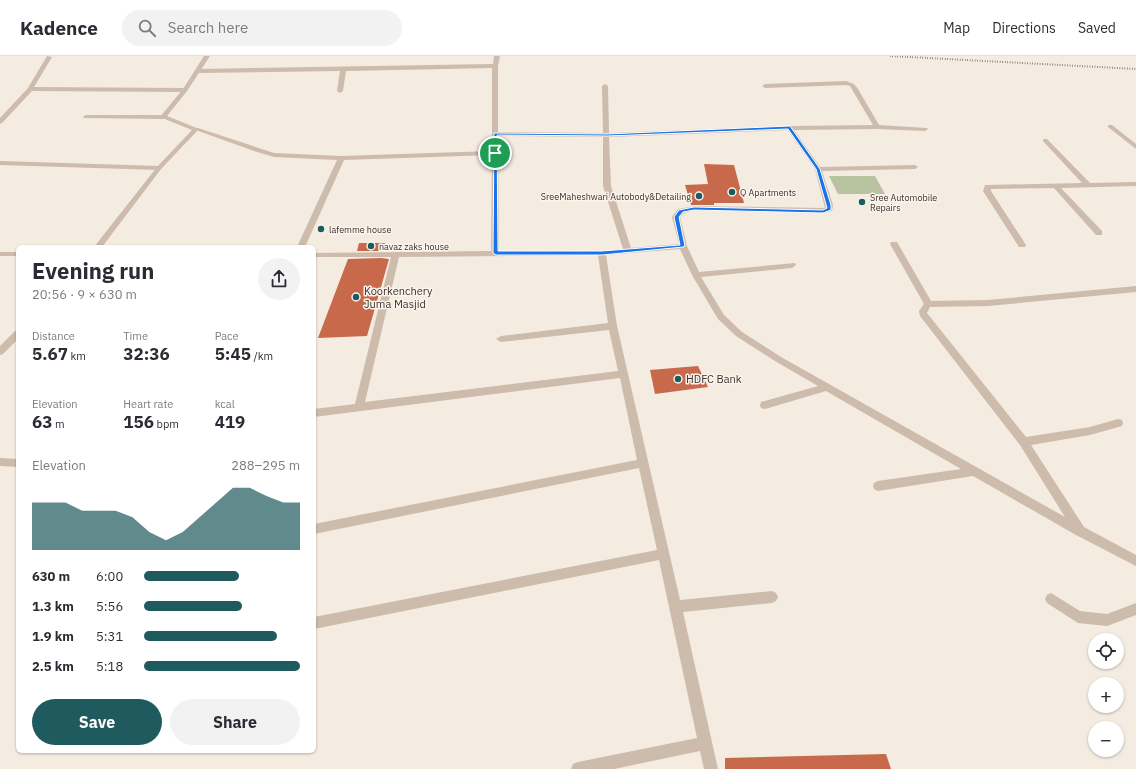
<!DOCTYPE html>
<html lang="en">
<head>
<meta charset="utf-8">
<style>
  :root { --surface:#fff; --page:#f2f2f3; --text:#2b2b33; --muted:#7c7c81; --line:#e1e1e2; --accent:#1f5a5e }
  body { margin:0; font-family:"IBM Plex Sans",sans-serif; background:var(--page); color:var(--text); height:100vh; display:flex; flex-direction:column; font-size:15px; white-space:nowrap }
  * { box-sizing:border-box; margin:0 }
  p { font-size:13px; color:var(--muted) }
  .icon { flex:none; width:22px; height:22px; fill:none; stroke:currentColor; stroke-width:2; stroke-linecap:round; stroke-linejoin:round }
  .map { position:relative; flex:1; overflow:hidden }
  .drawer { position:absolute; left:16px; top:189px; width:300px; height:508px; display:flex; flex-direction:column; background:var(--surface); border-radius:6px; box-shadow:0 1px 3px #0004 }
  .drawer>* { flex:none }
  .fabs { position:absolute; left:1088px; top:577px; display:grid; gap:8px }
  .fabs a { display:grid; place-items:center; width:36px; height:36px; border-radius:50%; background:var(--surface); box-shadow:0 1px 3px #0004; font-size:20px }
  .pin { position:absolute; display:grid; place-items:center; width:34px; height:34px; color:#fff; margin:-17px; border:2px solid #fff; border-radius:50%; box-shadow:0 1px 4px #0007 }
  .round { display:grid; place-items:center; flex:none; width:42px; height:42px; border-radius:21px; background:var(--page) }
  .overview { display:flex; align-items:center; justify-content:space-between; height:68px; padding:0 16px }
  h1 { font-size:22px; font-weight:700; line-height:30px }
  .figures { display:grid; grid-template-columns:repeat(3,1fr); gap:6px; height:68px; padding:4px 16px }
  .figures div { display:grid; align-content:center }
  .figures b { font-size:17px; font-weight:700 }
  .figures small { font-size:11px; font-weight:400 }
  .figures p { font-size:11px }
  .chart { height:112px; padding:8px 16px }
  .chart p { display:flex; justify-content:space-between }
  .chart svg { width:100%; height:72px; margin-top:4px; fill:var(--accent); opacity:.7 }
  .button { display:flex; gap:8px; margin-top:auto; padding:8px 16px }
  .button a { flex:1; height:46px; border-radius:24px; background:var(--accent); color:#fff; font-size:16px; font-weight:700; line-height:46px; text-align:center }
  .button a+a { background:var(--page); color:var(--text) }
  ul { padding:0 16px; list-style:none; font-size:13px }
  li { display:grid; grid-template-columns:64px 48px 1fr; align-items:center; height:30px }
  li i { height:10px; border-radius:5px; background:var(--accent) }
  header { display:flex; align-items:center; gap:24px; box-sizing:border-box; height:56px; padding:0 20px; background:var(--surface); border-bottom:1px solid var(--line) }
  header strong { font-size:19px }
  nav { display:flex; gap:22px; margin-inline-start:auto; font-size:14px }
  .search { width:280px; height:36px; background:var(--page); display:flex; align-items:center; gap:10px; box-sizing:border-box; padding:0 14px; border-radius:22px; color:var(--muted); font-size:15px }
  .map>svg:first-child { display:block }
</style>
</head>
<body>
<header>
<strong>Kadence</strong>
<div class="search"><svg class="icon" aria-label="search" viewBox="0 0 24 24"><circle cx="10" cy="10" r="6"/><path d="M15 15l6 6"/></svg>Search here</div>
<nav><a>Map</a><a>Directions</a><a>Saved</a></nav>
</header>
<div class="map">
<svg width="1136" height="713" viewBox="0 0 1136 713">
  <rect width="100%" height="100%" fill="#f4ebe1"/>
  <!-- green -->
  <polygon fill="#b8c4a0" points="829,120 875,120 885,138 838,138"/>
  <!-- building -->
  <g fill="#c8694b">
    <polygon points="704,108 734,109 744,147 714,147 714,149 691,149 685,129 708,128"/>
    <polygon points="359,187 385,187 383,195 357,195"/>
    <polygon points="381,202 389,203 367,280 318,282 348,203"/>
    <polygon points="698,310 708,331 655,338 650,314"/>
    <polygon points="886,698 891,713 725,713 725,702"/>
  </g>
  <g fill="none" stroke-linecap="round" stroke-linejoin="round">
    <!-- minor -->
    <g fill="#cdbbac" fill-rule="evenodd">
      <polygon points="47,0 52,1 34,31 185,32 188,34 185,36 32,35 2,67 0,68 0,62 28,32"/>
      <path d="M494,0h6l-2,10v66l105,1 -1,-47 3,-2 3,2 1,47 181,-7 83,-1 -23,-39 -4,-1 -81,3 -3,-2 3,-2 81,-3 8,3 4,5 21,36 48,3 1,1 -3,2 -48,-2 -83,1 26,37 95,-2 3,2 -3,2 -93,2 11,34 -1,6 -9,2 -128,-3 -11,3 -4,4 7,29 12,26 96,-9 1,2 -4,3 -91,9 23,38 18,17 39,25 284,160 -45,-72 -100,-129 -1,-5 5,-7 -34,-60 1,-2h6l34,59 57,-1 148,-14v6l-148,14 -58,1 -3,6 99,124 64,-10 28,-8 4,1 1,3 -1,3 -32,9 -59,10 53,82 52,28v11l-60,-31 -103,-59 -95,15 -4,-2 -1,-3 1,-3 4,-2 83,-12 -135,-78 -61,18 -4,-1 -1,-3 1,-3 57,-16 -43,-25 -39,-25 -18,-17 -26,-44 -12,-26 -74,6 11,71 63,274 92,-9 4,2 2,4 -2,4 -4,2 -89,9 35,157h-14l-4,-18 -86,18h-43l2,-5 5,-2 119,-24 -38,-178 -345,69v-12l343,-67 -18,-82 -325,66v-10l323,-64 -17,-82 -306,39v-8l41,-5 36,-147h-77v-4l177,-2 1,-96 -148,5 -39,87h-8l40,-87 -63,-3 -20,-6 -61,-22 5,-1 76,25 67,3 151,-5v-83l-146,3 -3,20 -3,2 -3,-2 3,-20 -142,2 -3,-2 3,-2 295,-5zM788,74l27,39 10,39 -130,-2 -17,3 -6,8 7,27 -48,4 -20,-62 -2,-49zM498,80l105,1v49l20,63 -21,2h-103zM598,199l10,68 -107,13 -5,3 5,3 108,-12 9,41 -253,31 34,-145z"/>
      <polygon points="86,59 163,59 166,61 163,63 84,62 83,61"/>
      <polygon points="1108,69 1112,69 1136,88 1136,93 1108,71"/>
      <polygon points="1043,83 1047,83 1090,127 1136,126 1136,130 1061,132 1102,175 1102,179 1096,179 1054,132 991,133 991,135 1026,189 1025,191 1019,191 983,135 985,129 988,129 1082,127 1043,85"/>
      <polygon points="0,105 159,110 162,112 159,114 0,109"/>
      <rect x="0" y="196" width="18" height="4"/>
      <polygon points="0,402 18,403 18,411 0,410"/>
      <polygon points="1051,537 1080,555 1107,558 1136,547 1136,559 1107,570 1078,567 1047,547 1045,543 1047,539"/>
    </g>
    <!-- tertiary -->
    <g fill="#cdbbac" fill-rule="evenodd">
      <polygon points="204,0 210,0 187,35 167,60 199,73 161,113 102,191 94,191 157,111 192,74 160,61 183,33"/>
      <polygon points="18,274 18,283 3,298 0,299 0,290 15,275"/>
    </g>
    <!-- rail -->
    <polyline stroke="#3b302b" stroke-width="2" stroke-dasharray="0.5 2" stroke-linecap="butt" points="890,0 1136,13"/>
  </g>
  <!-- route -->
  <path fill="#1a73e8" stroke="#fff" fill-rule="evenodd" d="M790,70l30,43 11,36v5l-8,3 -129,-3 -11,2 -4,5 6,29 -2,1 -81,8h-106l-3,-2 1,-120 113,1zM788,73l28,40 11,39 -4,2 -129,-3 -15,3 -5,7 6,28 -78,6h-104l-1,-116 110,1z"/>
  <!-- markers -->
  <g fill="#1f5a5e" stroke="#fbf5ee" stroke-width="1.5">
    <circle cx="732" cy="136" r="4"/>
    <circle cx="699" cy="140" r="4"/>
    <circle cx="862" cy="146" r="4"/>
    <circle cx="321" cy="173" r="4"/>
    <circle cx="371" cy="190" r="4"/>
    <circle cx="356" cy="241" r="4"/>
    <circle cx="678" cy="323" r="4"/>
  </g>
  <g text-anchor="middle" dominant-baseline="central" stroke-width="3" stroke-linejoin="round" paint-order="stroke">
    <!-- far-poi labels -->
    <g font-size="9" fill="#3b302b" stroke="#fbf5ee" text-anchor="start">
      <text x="740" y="136">Q Apartments</text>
      <text x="691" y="140" text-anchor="end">SreeMaheshwari Autobody&amp;Detailing</text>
      <text x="870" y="141">Sree Automobile<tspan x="870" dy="10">Repairs</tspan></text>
      <text x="329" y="173">lafemme house</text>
      <text x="379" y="190">navaz zaks house</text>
    </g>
    <!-- poi labels -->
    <g font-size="11" fill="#3b302b" stroke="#fbf5ee" text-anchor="start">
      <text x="364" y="235">Koorkenchery<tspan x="364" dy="13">Juma Masjid</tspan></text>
      <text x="686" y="323">HDFC Bank</text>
    </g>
  </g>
</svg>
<div class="fabs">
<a><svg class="icon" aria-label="locate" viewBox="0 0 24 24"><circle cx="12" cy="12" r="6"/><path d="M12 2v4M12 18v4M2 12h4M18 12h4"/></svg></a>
<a>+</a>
<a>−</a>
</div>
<div class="pin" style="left:495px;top:97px;background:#1e9e55"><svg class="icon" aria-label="arrive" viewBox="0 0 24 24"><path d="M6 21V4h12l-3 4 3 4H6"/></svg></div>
<section class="drawer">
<div class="overview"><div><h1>Evening run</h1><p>20:56 · 9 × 630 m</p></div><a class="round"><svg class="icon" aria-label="share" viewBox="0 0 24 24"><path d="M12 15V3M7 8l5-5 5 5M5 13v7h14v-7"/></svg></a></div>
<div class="figures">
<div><p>Distance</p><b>5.67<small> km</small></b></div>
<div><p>Time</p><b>32:36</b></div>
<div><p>Pace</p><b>5:45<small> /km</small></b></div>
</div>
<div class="figures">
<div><p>Elevation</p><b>63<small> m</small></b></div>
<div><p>Heart rate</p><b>156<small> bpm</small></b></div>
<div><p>kcal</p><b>419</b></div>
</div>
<div class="chart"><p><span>Elevation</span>288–295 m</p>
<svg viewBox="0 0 160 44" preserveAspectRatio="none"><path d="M0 44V15L10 15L20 15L30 20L40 20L50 20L60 24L70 33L80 38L90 33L100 24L110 15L120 6L130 6L140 11L150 15L160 15V44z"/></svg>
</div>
<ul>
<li><b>630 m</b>6:00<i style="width:61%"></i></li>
<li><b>1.3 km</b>5:56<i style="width:63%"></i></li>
<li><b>1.9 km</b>5:31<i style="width:85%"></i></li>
<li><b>2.5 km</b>5:18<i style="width:100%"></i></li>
</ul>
<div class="button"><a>Save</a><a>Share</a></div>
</section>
</div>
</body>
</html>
